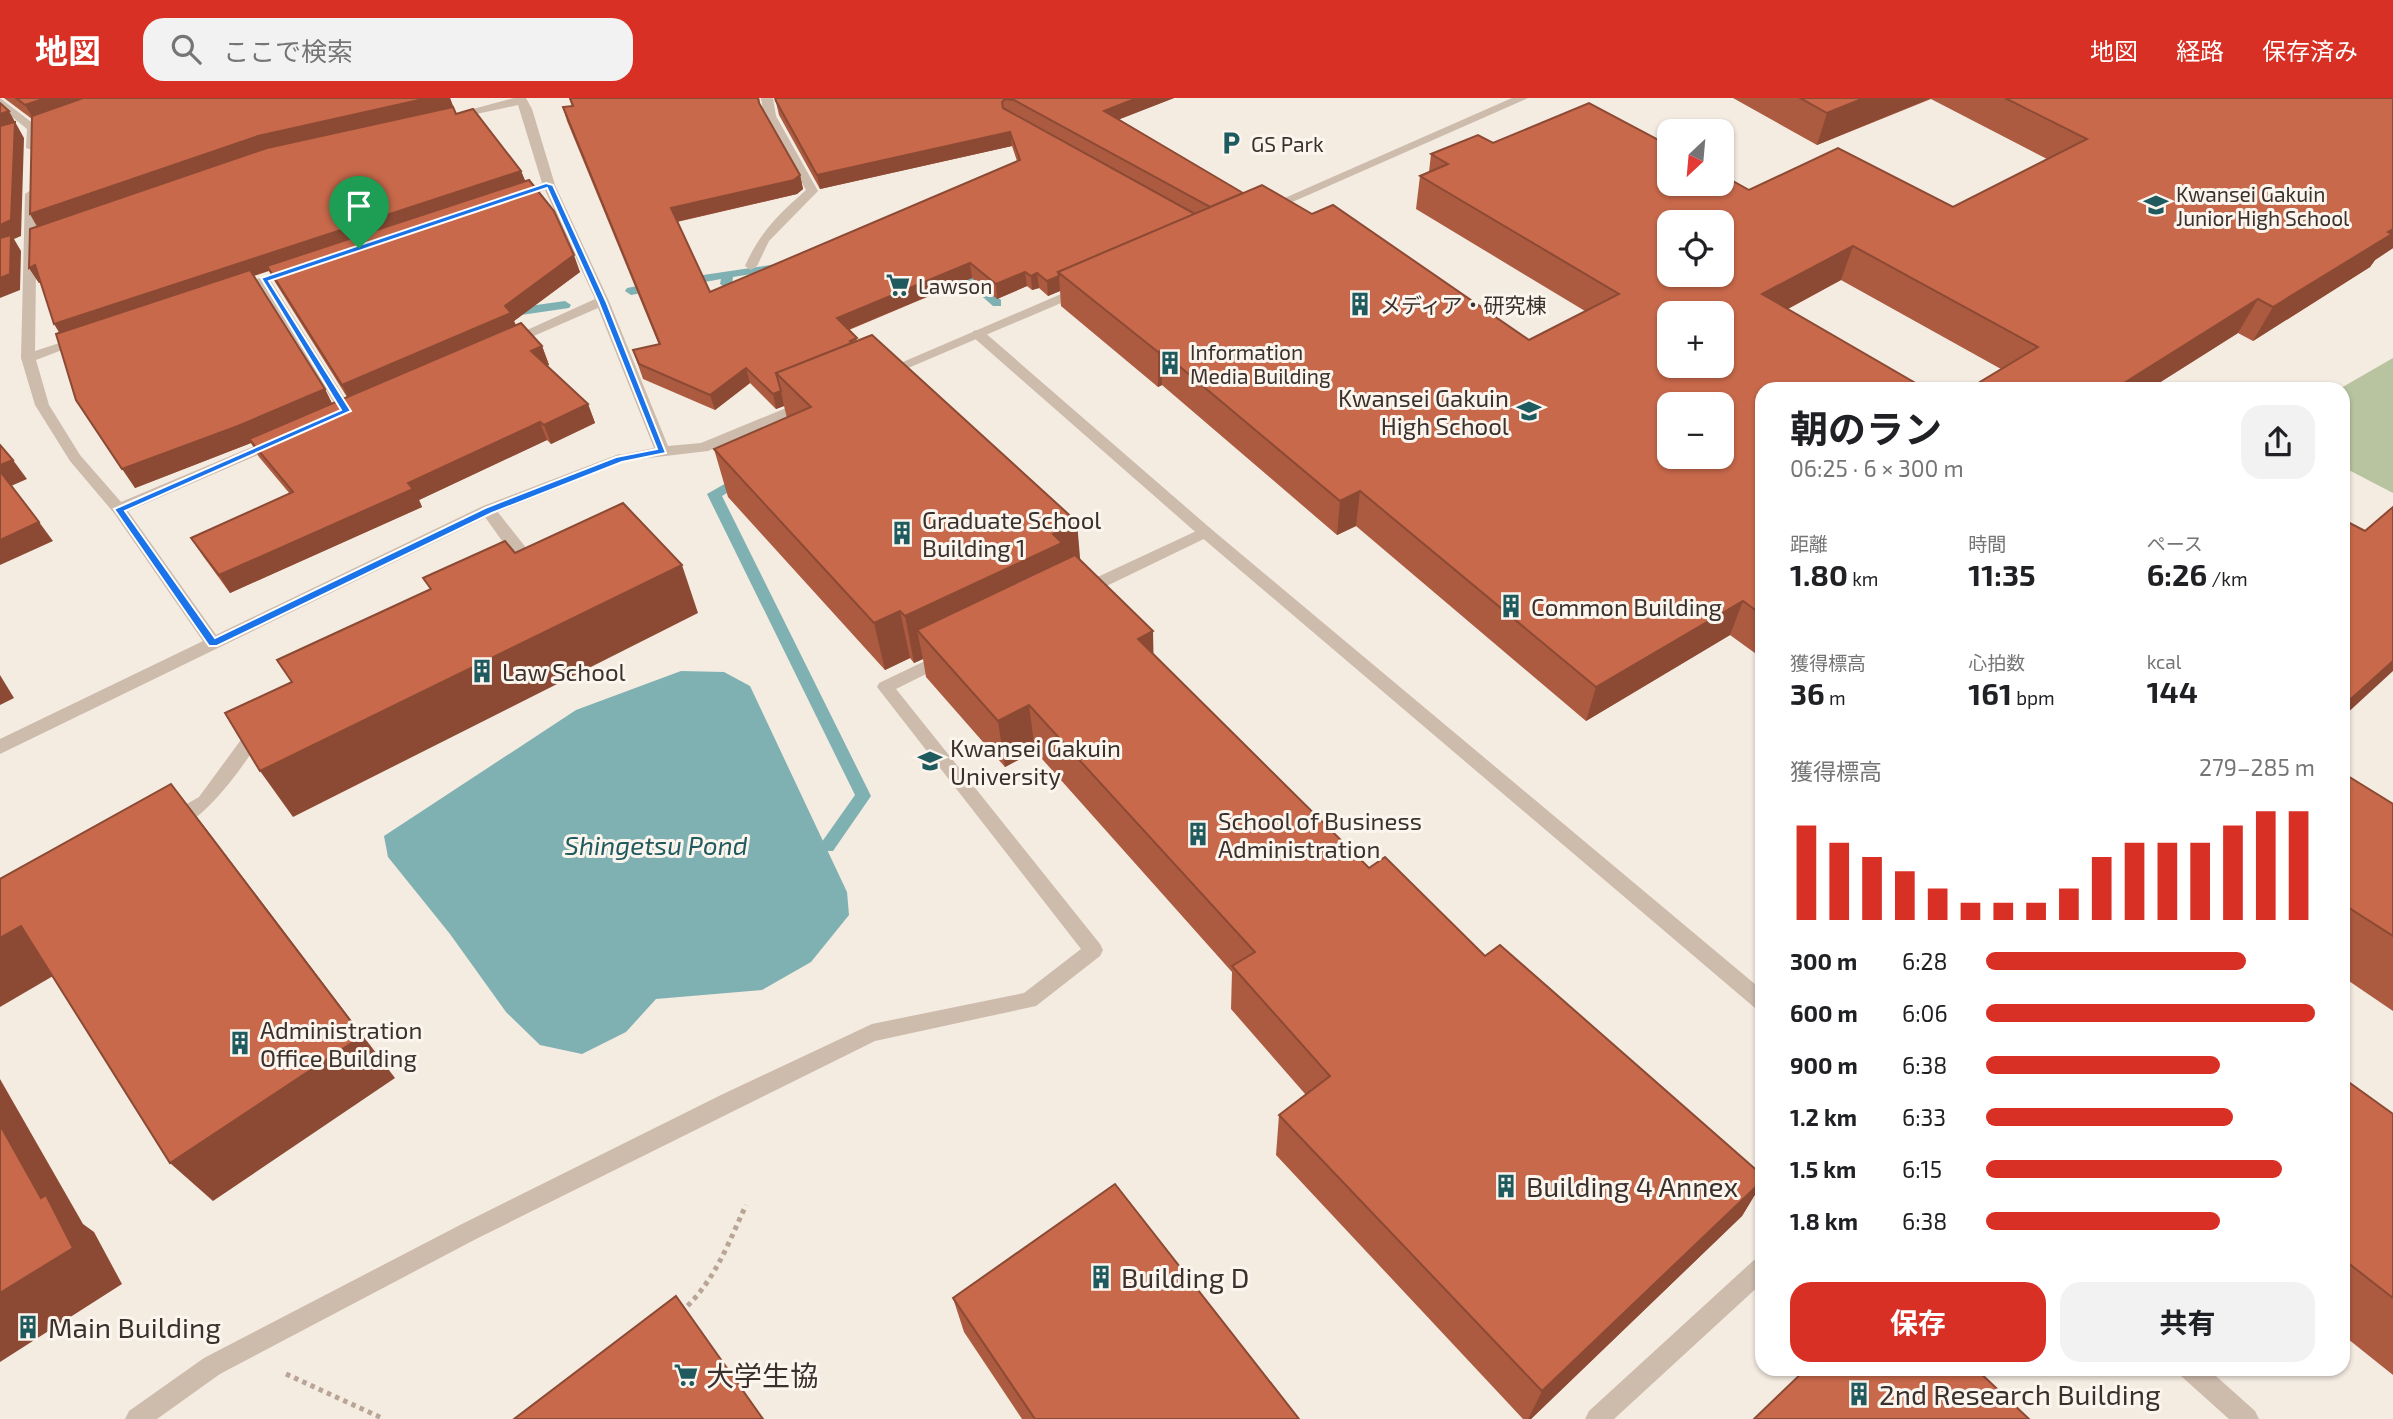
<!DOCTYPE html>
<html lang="ja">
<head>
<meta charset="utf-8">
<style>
  :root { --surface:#fff; --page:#f2f2f2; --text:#202124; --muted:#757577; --accent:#d93025 }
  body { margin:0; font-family:"Exo 2","Noto Sans JP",sans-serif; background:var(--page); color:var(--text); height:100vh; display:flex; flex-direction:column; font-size:26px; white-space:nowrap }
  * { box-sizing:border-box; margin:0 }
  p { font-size:23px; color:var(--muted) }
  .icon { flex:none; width:38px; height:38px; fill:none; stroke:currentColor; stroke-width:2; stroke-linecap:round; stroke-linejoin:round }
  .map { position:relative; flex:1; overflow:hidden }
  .details { position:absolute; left:1755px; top:284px; width:595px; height:994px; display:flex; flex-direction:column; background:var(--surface); border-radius:21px; box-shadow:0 2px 5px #0004 }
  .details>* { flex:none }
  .needle { width:46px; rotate:206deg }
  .controls { position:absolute; left:1657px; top:21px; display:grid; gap:14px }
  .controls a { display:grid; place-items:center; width:77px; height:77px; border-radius:14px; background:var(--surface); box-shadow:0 2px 5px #0004; font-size:35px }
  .pin { position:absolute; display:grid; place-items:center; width:60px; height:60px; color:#fff; margin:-72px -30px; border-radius:50% 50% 50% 0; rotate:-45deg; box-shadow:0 0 7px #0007 }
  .pin .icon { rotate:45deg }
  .round { display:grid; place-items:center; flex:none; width:74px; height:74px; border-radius:21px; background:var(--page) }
  .overview { display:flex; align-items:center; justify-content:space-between; height:119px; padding:0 35px }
  h1 { font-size:38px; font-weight:700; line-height:52px }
  .metrics { display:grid; grid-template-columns:repeat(3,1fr); gap:10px; height:119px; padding:7px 35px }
  .metrics div { display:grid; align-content:center }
  .metrics b { font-size:30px; font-weight:700 }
  .metrics small { font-size:19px; font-weight:400 }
  .metrics p { font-size:19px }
  .chart { height:196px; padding:14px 35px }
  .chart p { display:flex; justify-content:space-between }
  .chart svg { width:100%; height:126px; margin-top:7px; stroke:var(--accent); stroke-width:6 }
  .primary-button { display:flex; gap:14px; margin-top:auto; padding:14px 35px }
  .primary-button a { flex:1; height:80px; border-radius:21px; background:var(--accent); color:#fff; font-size:28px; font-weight:700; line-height:80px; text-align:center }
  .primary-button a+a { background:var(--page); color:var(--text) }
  ul { padding:0 35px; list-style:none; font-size:23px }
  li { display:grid; grid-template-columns:112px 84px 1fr; align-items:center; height:52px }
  li i { height:18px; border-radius:9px; background:var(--accent) }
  header { display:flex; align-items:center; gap:42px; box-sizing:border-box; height:98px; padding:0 35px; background:var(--accent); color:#fff }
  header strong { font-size:33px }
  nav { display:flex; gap:38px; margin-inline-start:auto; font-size:24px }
  .search { width:490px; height:63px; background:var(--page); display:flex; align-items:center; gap:18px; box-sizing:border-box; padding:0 24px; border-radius:21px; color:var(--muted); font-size:26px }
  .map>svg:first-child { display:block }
</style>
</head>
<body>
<header>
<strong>地図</strong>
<div class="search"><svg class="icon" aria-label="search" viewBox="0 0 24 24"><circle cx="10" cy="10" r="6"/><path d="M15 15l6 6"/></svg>ここで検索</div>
<nav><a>地図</a><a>経路</a><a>保存済み</a></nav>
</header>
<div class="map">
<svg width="2393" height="1321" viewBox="0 0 2393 1321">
  <rect width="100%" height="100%" fill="#f4ebe1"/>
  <!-- green -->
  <polygon fill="#b8c4a0" points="2393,260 2393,395 2343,369 2341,290"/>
  <!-- water -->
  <polygon fill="#7fb0b2" points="681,573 724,574 750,588 847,794 849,817 811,864 762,892 656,901 626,934 582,956 540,947 506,914 450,836 388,759 384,738 576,612"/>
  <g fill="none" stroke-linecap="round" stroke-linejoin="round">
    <!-- stream -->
    <g fill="#7fb0b2" fill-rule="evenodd">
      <polygon points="784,165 788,166 788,170 733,179 732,186 726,190 720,186 721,181 683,188 677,184 683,180"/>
      <polygon points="954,165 1001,202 1001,208 993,208 950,170 948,168"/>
      <polygon points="658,184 664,188 662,191 631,197 625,193 627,190"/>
      <polygon points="565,203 571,207 569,210 521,217 504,208 510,204 522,209"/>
      <polygon points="742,376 747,377 747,383 722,398 871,698 833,753 821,753 819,748 855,697 707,396"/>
    </g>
    <!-- path -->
    <g stroke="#b9a596" stroke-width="5" stroke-dasharray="4.5 4.5" stroke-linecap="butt">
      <path d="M681,1214c33,-29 47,-68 65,-107"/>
      <polyline points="286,1276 384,1321"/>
    </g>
    <!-- service -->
    <path fill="#cdbbac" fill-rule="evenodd" d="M761,0h12l3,18 42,75 -49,50 -12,25 -6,4 -6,-4c15,-34 33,-51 61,-76l-42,-74z"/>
    <!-- pedestrian -->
    <g fill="#cdbbac" fill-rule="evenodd">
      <polygon points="488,407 493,408 539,466 541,470 539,474 525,475 480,412"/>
      <polygon points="1205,429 1210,430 1213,434 1210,438 1088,497 1082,499 1074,493 1076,489"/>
      <polygon points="946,553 952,555 954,559 952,563 896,591 1100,846 1103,852 1100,858 1036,908 875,943 476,1141 220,1276 157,1321 125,1321 129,1313 204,1260 460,1127 721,997 872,926 1024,895 1081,851 877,589 879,585"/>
      <path d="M260,623l6,1 3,5 -3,5c-17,24 -68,106 -102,95l-3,-5 3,-5 35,-20 55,-75z"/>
      <polygon points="1762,1159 1762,1185 1614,1321 1585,1321 1589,1313 1754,1162"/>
    </g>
    <!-- minor -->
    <g fill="#cdbbac" fill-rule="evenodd">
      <polygon points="0,0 39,30 36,53 26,50 27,31 0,9"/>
      <polygon points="514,0 526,0 532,11 555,87 609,203 668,348 701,345 803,303 813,303 813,309 708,353 614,364 612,361 614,358 654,350 598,210 513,247 508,248 501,244 595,201 545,92 513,103 507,99 542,85 518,7 453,21 447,18"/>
      <polygon points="1512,0 1528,0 1272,113 1268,114 1262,110"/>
      <polygon points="31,92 37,96 35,253 81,238 88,242 36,262 49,307 80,357 121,404 271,341 281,341 283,344 281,347 128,413 219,541 221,545 219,549 207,549 114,415 70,363 35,307 21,260 25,96"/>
      <polygon points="294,168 299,169 299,175 271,183 353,313 351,316 341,316 261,187 238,194 231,190"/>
      <polygon points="1082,187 1089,191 1087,194 887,279 877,279 875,276"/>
    </g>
    <!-- tertiary -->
    <g fill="#cdbbac" fill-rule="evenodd">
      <polygon points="978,232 983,233 1210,430 1762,892 1762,912 1755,910 1200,438 973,239 973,233"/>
      <polygon points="619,356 624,358 626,361 624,364 493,416 0,656 0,641 483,408"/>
      <polygon points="2178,1270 2207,1270 2255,1313 2259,1321 2229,1321 2181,1278"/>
    </g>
  </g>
  <!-- wall -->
  <g fill="#ac5a40" fill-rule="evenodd">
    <path d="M4,0h446l6,16 65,57 4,10 55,91 -66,49 2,4 26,21 7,19 -2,1 41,38 7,19 -44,21 -4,-4 -128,60 3,7 -192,86 -27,-37 -12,-18 99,-44 -31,-37 -8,-14 -116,45 -76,-156 -18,-50 -2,1 -10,-15 8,-41 -7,-13 2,-95zM269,173l6,11 72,115 -15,6 -7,-14 -71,-113z"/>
    <path d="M569,0h190l1,7 40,70 3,14 -6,5 -120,28 33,70 307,-131 -5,-15 -192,43 -41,-74 -4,-17h399l-55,21 124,74 286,147 56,-29 -169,-102 4,-33 9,-4 2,-18 62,-11 256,47 204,17 94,-48 -116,-60 -114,46 -84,-47h660v150l-18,12 -5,7 -117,74 -15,-8 -87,55h-181l31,-19 -160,-89 -53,29 -26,79v266l-3,2 -29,-21 -144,86 -230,-195 -19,9 -175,-150 -4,2 -97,-81 -1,-15 -12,5 -9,-8 -7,2 -5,-4 -30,13 -25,-21 -123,52 9,11 295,290v23l216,214 116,88 277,219v8l-20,33 -211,203h-8l-247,-264 3,-40 27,-20 -75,-86 1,-37 -197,-221 -30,16 -79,-90 -3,-18 -9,4 -4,-5 -25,12 -157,-173 -14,-48 73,-31 -3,-12 -8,3 -26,-26 -35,27 -72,-31 -10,-29 26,-5 -92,-224 -4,-14 9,-1zM1013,16h2l180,100z"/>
    <polygon points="2343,675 2393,706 2393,913 2343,879"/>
    <polygon points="2343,980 2393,1016 2393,1277 2343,1237"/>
    <polygon points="953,1200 1299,1321 1022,1321 964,1234"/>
  </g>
  <!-- shaded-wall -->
  <g fill="#8c4a34">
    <polygon points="46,0 101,0 34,22 25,7"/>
    <polygon points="428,0 450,0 454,11 40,132 30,116 258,38"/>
    <polygon points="1137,0 1174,0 1105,27 1104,13"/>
    <polygon points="1864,0 1931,0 1817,47 1827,15"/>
    <polygon points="9,13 24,40 21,138 14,141 21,153 20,192 0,200 0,16"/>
    <polygon points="1010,34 1012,48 820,91 817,77"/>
    <polygon points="521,73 527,87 63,241 54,226"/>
    <polygon points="800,77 803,91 797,96 675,124 671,110"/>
    <polygon points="2393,131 2393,150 2375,162 2370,169 2253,243 2273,209"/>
    <polygon points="1853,148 1841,182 1752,230 1762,196"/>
    <polygon points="574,157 580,174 514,223 517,232 350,304 342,287 505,208"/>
    <polygon points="970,165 972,180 840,235 837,220"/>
    <polygon points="35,167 45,182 39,185 29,170"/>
    <polygon points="1025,174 1027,188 997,201 996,186"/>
    <polygon points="1037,175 1039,190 1032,192 1031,178"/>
    <polygon points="1059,178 1060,193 1048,198 1047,183"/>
    <polygon points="2258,201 2238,235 2151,290 2116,290"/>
    <polygon points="542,248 549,267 538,271 531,253"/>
    <polygon points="1161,253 1162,287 1158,289 1158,254"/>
    <polygon points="746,270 750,285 715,312 710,297"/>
    <polygon points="325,291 334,310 249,341 251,345 135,390 122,371"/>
    <polygon points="781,293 784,308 776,311 773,296"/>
    <polygon points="588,306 595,325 551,346 544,327"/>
    <polygon points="540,324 547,342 419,402 422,409 230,495 219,477 408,385"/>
    <polygon points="13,362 27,381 11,388 0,373 0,367"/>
    <polygon points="1360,393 1356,428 1337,437 1340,403"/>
    <polygon points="39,424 53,443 0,467 0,442"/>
    <polygon points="1077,424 1081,471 917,532 923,561 914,565 905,518 1053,436"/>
    <polygon points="682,467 698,515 293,719 260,673"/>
    <polygon points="1743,503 1730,537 1586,623 1596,589"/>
    <polygon points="900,513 910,560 885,572 874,525"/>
    <polygon points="1153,533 1154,580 1138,541"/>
    <polygon points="2393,563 2393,573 2343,619 2343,608"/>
    <polygon points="0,577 14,600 0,607"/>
    <polygon points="1029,607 1035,653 1005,669 998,623"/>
    <polygon points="171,686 207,732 395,980 213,1103 170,1065"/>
    <polygon points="21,828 65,871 0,909 0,840"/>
    <polygon points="0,981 83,1126 94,1134 122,1186 0,1264 0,1195 41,1100 0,1027"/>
    <polygon points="1762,1083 1762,1085 1742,1118 1531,1321 1528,1321 1542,1293"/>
  </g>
  <!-- building -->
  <g fill="#c8694b" stroke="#8c4a34" stroke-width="2" fill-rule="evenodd">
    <polygon points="16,0 46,0 25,7"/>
    <polygon points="83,0 428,0 258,38 30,116 32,18"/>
    <polygon points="570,0 758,0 759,5 800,77 794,82 671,110 710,194 1020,62 1010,34 817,77 776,3 775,0 1137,0 1104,13 1243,95 1210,109 1014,2 1005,1 1002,4 1003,10 1195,116 1058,174 1059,178 1047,183 1037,175 1031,178 1025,174 996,186 970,165 837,220 857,240 850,243 852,245 776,275 781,293 773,296 746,270 710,297 639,266 633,252 660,246 563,9 573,8"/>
    <polygon points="1800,0 1864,0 1827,15"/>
    <path d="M2005,0h388v131l-5,3 4,2 -119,73 -15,-8 -142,89h-146l68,-41 -185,-101 -91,48 162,94h-162v227l-19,-14 -147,86 -236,-196 -20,10 -179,-150 -3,1 -100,-80 204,-87 50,29 21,-9 196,135 90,-46 -199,-118 28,-12 -17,-10 47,-19 15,8 96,-40 81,43v38h52v-9l27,15 89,-42 115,59 134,-68zM1670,124h52v53h-52zM1670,215h52v53h-52zM1670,306h52v53h-52z"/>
    <polygon points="0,5 9,13 0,16"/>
    <polygon points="453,9 456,16 473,11 521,73 54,226 35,167 29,170 30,131 267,50"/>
    <polygon points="15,24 11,122 0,127 0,28"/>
    <polygon points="529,82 554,113 574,157 505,208 511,215 342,287 267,168"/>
    <polygon points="11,137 10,176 0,180 0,140"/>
    <polygon points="250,172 325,291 238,328 122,371 76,302 56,236"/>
    <polygon points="521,225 542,248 531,253 588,306 544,327 540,324 408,385 413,391 219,477 191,440 293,394 249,341"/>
    <polygon points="872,237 1077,424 1053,436 1062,445 905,518 900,513 874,525 714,351 811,309 776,275"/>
    <polygon points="0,347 13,362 0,367"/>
    <polygon points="0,373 39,424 0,442"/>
    <polygon points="623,405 682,467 260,673 225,615 292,584 277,562 431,491 423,480 505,443 515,455"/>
    <polygon points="2393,409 2393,563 2343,608 2343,423 2344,422 2365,433"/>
    <polygon points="1075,457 1153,533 1138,541 1369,770 1385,759 1485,858 1500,847 1762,1077 1762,1083 1542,1293 1279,1017 1330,978 1232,868 1255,854 1029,607 998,623 917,532"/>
    <polygon points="2343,675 2393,706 2393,838 2343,806"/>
    <polygon points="171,686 362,938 170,1065 21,828 0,840 0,781"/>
    <polygon points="2343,980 2393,1016 2393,1200 2343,1161"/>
    <polygon points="0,1027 41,1100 46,1097 73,1150 0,1195"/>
    <polygon points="1115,1086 1299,1321 1035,1321 953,1200"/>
    <polygon points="676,1198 763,1321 514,1321"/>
    <polygon points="1807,1270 1975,1270 2029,1321 1754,1321"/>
  </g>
  <!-- route -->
  <path fill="#1a73e8" stroke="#fff" stroke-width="2" fill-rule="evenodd" d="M546,85l7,2 53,116 60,152 -44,9 -130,51 -275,133h-8l-95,-137 227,-99 -80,-132zM547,90l51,113 59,148 -41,8 -131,51 -270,130 -90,-127 226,-100 -82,-130z"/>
  <!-- icons -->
  <defs>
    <g id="parking-bare" transform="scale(1.89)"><path d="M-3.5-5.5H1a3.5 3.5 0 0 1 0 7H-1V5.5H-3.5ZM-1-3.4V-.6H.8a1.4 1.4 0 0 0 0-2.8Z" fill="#1f5a5e" stroke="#fbf5ee" stroke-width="2.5" paint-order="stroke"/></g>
    <g id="school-bare" transform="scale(1.89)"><path d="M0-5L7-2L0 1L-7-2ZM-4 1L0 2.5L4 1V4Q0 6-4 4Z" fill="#1f5a5e" stroke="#fbf5ee" stroke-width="2.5" paint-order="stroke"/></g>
    <g id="supermarket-bare" transform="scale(1.89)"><path d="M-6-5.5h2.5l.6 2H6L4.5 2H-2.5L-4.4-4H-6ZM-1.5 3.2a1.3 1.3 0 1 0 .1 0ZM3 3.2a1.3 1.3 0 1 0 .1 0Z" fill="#1f5a5e" stroke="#fbf5ee" stroke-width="2.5" paint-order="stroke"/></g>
    <g id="building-bare" transform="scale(1.89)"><path d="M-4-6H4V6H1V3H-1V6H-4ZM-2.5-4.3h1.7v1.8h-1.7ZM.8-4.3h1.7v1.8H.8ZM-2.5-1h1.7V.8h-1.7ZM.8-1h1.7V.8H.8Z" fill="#1f5a5e" stroke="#fbf5ee" stroke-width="2.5" paint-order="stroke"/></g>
    <g id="university-bare" transform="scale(1.89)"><path d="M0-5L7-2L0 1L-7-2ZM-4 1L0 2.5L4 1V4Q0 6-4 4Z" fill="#1f5a5e" stroke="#fbf5ee" stroke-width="2.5" paint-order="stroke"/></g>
  </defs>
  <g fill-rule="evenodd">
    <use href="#parking-bare" x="1231" y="45"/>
    <use href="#school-bare" x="2156" y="107"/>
    <use href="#supermarket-bare" x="898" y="187"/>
    <use href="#building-bare" x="1360" y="206"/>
    <use href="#building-bare" x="1170" y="265"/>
    <use href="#school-bare" x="1529" y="313"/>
    <use href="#building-bare" x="902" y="435"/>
    <use href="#building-bare" x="1511" y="508"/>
    <use href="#building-bare" x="482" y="573"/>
    <use href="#university-bare" x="930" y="663"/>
    <use href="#building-bare" x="1198" y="736"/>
    <use href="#building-bare" x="240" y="945"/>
    <use href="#building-bare" x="1506" y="1088"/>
    <use href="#building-bare" x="1101" y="1179"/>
    <use href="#building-bare" x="28" y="1229"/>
    <use href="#supermarket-bare" x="686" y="1277"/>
    <use href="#building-bare" x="1859" y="1296"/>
  </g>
  <g text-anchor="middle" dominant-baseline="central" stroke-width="6" stroke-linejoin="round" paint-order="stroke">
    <!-- far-poi labels -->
    <g font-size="21" fill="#3b302b" stroke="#fbf5ee" text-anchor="start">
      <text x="1251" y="45">GS Park</text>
      <text x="2176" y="95">Kwansei Gakuin<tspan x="2176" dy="24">Junior High School</tspan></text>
      <text x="918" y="187">Lawson</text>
      <text x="1380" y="206">メディア・研究棟</text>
      <text x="1190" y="253">Information<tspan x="1190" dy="24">Media Building</tspan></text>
    </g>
    <!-- poi labels -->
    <g font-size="24" fill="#3b302b" stroke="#fbf5ee" text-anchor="start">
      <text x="1509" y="299" text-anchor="end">Kwansei Gakuin<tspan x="1509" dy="28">High School</tspan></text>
      <text x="922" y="421">Graduate School<tspan x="922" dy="28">Building 1</tspan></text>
      <text x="1531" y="508">Common Building</text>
      <text x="502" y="573">Law School</text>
      <text x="950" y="649">Kwansei Gakuin<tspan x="950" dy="28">University</tspan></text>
      <text x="1218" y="722">School of Business<tspan x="1218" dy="28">Administration</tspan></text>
      <text x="260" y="931">Administration<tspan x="260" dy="28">Office Building</tspan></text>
    </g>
    <!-- water labels -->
    <g font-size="26" font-style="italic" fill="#1f5a5e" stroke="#fbf5ee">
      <text x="656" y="746">Shingetsu Pond</text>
    </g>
    <!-- near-poi labels -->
    <g font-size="28" fill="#3b302b" stroke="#fbf5ee" text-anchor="start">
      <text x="1526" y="1088">Building 4 Annex</text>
      <text x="1121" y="1179">Building D</text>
      <text x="48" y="1229">Main Building</text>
      <text x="706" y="1277">大学生協</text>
      <text x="1879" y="1296">2nd Research Building</text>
    </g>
  </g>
</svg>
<div class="controls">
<a><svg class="needle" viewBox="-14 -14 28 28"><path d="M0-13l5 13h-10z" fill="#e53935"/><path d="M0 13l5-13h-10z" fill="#757577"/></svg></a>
<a><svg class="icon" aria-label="locate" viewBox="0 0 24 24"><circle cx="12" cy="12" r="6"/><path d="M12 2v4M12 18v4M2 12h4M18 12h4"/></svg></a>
<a>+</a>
<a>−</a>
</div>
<div class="pin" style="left:359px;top:150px;background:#1e9e55"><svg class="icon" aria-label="arrive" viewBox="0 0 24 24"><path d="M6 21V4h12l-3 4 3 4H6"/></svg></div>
<section class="details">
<div class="overview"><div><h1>朝のラン</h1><p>06:25 · 6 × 300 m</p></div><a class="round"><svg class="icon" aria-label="share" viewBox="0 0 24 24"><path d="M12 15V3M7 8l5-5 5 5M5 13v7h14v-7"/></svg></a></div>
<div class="metrics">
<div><p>距離</p><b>1.80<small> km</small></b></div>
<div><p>時間</p><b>11:35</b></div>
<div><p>ペース</p><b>6:26<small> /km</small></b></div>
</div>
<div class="metrics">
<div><p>獲得標高</p><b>36<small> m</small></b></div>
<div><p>心拍数</p><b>161<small> bpm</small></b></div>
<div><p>kcal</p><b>144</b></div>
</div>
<div class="chart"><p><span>獲得標高</span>279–285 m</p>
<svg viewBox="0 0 160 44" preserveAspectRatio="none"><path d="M5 44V11M15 44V17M25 44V22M35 44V27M45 44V33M55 44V38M65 44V38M75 44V38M85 44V33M95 44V22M105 44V17M115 44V17M125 44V17M135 44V11M145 44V6M155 44V6"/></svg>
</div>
<ul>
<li><b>300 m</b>6:28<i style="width:79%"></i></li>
<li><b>600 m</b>6:06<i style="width:100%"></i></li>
<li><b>900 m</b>6:38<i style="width:71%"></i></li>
<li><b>1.2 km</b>6:33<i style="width:75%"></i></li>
<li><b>1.5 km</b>6:15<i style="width:90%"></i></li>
<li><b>1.8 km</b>6:38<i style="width:71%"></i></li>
</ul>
<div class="primary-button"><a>保存</a><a>共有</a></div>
</section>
</div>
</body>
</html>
